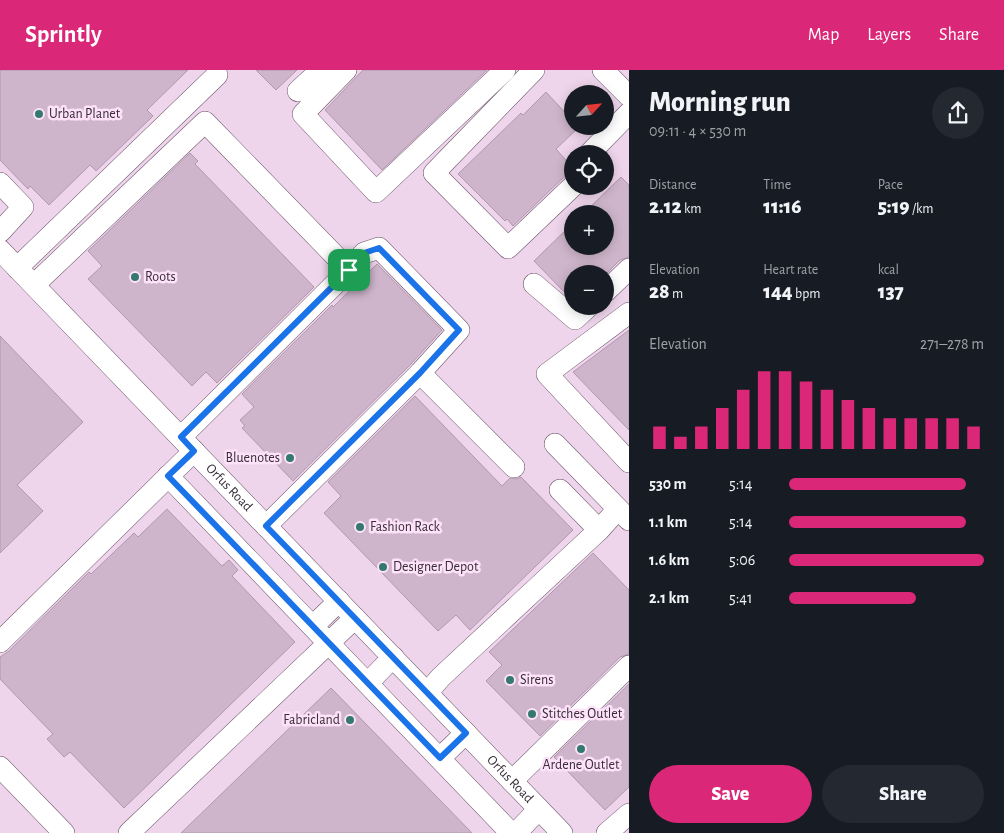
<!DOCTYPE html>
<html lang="en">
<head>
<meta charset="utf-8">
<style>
  :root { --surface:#171b24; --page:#242831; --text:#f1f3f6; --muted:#9ea1a6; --accent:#db2777 }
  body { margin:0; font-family:"Alegreya Sans",sans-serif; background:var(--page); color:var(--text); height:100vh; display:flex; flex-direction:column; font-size:19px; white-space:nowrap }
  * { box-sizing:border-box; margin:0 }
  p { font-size:16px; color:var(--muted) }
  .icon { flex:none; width:28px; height:28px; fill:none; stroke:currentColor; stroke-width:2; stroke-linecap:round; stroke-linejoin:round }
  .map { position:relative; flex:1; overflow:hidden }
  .details { display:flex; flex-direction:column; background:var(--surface); width:375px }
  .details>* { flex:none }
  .needle { width:32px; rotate:63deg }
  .buttons { position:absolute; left:564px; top:15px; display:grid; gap:10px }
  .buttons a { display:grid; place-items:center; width:50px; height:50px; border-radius:50%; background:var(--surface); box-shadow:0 2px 12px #0003; font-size:25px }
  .pin { position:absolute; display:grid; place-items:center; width:42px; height:42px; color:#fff; margin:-21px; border-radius:10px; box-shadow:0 2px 8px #0006 }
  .round { display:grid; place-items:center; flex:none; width:52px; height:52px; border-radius:26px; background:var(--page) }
  .head { display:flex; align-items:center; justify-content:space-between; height:85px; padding:0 20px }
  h1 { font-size:28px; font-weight:800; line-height:38px }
  .stats { display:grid; grid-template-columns:repeat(3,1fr); gap:8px; height:85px; padding:5px 20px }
  .stats div { display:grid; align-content:center }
  .stats b { font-size:21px; font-weight:800 }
  .stats small { font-size:14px; font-weight:400 }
  .stats p { font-size:14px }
  .chart { height:140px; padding:10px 20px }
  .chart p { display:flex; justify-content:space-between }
  .chart svg { width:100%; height:90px; margin-top:5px; stroke:var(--accent); stroke-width:6 }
  .cta { display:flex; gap:10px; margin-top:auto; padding:10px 20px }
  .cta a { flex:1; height:58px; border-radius:30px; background:var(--accent); color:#fff; font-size:20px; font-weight:800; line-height:58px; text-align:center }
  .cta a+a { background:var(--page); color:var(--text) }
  ul { padding:0 20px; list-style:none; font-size:16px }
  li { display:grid; grid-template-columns:80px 60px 1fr; align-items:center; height:38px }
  li i { height:12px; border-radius:6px; background:var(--accent) }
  header { display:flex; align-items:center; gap:30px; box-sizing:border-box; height:70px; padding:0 25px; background:var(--accent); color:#fff }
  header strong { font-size:24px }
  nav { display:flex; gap:28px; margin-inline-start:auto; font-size:18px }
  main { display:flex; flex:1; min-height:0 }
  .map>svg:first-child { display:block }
</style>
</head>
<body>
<header>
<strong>Sprintly</strong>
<nav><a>Map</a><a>Layers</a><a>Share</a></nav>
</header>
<main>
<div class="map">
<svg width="629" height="763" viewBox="0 0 629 763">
  <rect width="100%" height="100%" fill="#efd5ec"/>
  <!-- building -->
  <g fill="#ceb5cb" stroke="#b098ad">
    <polygon points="0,0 188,0 147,40 153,46 96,101 90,95 49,135 30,116 28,119 0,90"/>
    <polygon points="256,0 297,0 276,20"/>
    <polygon points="363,0 487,0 382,100 325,40"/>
    <polygon points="546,22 572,50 572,56 579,57 556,79 572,97 572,104 564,107 513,156 507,149 505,151 458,104 521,43 523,45"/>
    <polygon points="190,83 198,91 195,94 314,217 217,313 206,302 192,316 88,209 102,196 88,181"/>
    <polygon points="621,107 629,115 629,187 620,190 605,205 572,204 572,230 534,191 572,154 572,176 605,176 605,144 583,144"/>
    <polygon points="377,194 442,260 411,294 293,411 242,358 245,356 240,350 254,337 242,324 332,235 333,237"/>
    <polygon points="629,260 629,360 573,302"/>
    <polygon points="0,266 83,352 17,415 43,441 0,483"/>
    <polygon points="415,326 502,416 510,408 517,409 521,407 573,460 470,560 456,545 438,561 324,443 341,426 328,412"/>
    <polygon points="167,439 222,496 229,490 238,500 232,506 295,572 124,738 70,682 64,687 47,669 53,664 0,609 0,587 9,581 89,502 91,504 134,463 138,467"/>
    <polygon points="593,483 629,520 629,584 620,587 540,666 486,611 502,595 489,582"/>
    <polygon points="629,614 629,717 605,740 554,687"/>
    <polygon points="331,618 472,763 181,763"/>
  </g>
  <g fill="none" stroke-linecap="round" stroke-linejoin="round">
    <!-- minor casing -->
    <g stroke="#6c5569" stroke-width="22">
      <g id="minor">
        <polyline points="346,0 303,44 376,122 505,0"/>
        <polyline points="534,0 434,103 508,178 573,116"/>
        <polyline points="603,0 629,26"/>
        <polyline points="298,21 321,0"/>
        <polyline points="589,84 629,43"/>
        <polyline points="0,113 23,137 0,162"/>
        <path id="s1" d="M0,180l562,583"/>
        <polyline points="17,198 217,5"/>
        <polyline points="534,214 575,249 589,236"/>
        <polyline points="34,215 205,52 349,200"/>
        <polyline points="605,222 629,199"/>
        <polyline points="629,243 547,304 629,392"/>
        <polyline points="420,303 514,397"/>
        <polyline points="181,367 349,200 364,183 379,178 459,260 420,303 266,456"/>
        <polyline points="555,374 629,450"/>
        <polyline points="168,406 511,763"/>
        <polyline points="560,420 599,460"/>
        <polyline points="313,556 339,531"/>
        <polyline points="0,572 194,381"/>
        <polyline points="368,613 393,587"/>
        <polyline points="427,623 441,607 599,460 618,439"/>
        <polyline points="440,688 466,663"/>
        <polyline points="0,697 64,763"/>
        <polyline points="512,711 629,596"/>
        <polyline points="129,763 355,548"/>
        <polyline points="516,763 539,739"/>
        <polyline points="607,763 629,744"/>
      </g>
    </g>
    <!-- minor -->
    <use href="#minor" stroke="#fff" stroke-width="21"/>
  </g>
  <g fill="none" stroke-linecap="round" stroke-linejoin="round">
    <!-- route casing -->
    <g stroke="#fff" stroke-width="10">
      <polygon id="route" points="379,178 459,260 420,303 266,456 466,663 440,688 168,406 194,381 181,367 349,200 364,183"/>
    </g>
    <!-- route -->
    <use href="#route" stroke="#1a73e8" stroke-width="6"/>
  </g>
  <!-- markers -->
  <g fill="#34796d" stroke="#fde2f9" stroke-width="2">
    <circle cx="39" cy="44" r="5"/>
    <circle cx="135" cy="207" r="5"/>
    <circle cx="290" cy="388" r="5"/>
    <circle cx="360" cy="457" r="5"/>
    <circle cx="383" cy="497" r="5"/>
    <circle cx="510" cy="610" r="5"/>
    <circle cx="532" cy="644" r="5"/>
    <circle cx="350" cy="650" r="5"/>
    <circle cx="581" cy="679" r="5"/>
  </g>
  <g text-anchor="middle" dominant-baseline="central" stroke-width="5" stroke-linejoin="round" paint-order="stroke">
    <!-- poi labels -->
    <g font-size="14" fill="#372d36" stroke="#fde2f9" text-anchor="start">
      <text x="49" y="44">Urban Planet</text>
      <text x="145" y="207">Roots</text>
      <text x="280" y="388" text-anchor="end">Bluenotes</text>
      <text x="370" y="457">Fashion Rack</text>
      <text x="393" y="497">Designer Depot</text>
      <text x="520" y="610">Sirens</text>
      <text x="542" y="644">Stitches Outlet</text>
      <text x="340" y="650" text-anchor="end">Fabricland</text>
      <text x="581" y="695" text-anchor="middle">Ardene Outlet</text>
    </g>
    <!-- street labels -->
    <g font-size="14" fill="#372d36" stroke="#fde2f9">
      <text stroke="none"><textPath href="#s1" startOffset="330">Orfus Road</textPath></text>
      <text stroke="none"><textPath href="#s1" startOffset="735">Orfus Road</textPath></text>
    </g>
  </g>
</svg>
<div class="buttons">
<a><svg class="needle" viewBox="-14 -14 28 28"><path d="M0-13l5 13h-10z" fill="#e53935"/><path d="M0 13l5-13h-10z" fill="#9ea1a6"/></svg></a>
<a><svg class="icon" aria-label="locate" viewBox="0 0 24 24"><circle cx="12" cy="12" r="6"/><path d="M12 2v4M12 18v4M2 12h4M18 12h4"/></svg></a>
<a>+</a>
<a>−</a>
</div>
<div class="pin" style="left:349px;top:200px;background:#1e9e55"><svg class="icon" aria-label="arrive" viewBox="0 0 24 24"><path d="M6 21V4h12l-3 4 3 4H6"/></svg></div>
</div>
<section class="details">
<div class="head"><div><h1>Morning run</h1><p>09:11 · 4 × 530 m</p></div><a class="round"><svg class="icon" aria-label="share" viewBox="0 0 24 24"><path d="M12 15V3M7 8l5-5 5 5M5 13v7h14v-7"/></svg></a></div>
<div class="stats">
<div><p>Distance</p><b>2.12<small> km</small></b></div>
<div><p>Time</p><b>11:16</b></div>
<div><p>Pace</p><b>5:19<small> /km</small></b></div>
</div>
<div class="stats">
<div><p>Elevation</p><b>28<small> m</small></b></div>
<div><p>Heart rate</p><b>144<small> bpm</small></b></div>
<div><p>kcal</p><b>137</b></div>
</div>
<div class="chart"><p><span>Elevation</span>271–278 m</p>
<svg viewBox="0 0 160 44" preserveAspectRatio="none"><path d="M5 44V33M15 44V38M25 44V33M35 44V24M45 44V15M55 44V6M65 44V6M75 44V11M85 44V15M95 44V20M105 44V24M115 44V29M125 44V29M135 44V29M145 44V29M155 44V33"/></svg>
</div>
<ul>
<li><b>530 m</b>5:14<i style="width:91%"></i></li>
<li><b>1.1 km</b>5:14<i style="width:91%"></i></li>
<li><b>1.6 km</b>5:06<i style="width:100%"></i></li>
<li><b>2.1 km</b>5:41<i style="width:65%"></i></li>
</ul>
<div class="cta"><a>Save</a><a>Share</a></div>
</section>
</main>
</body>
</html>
